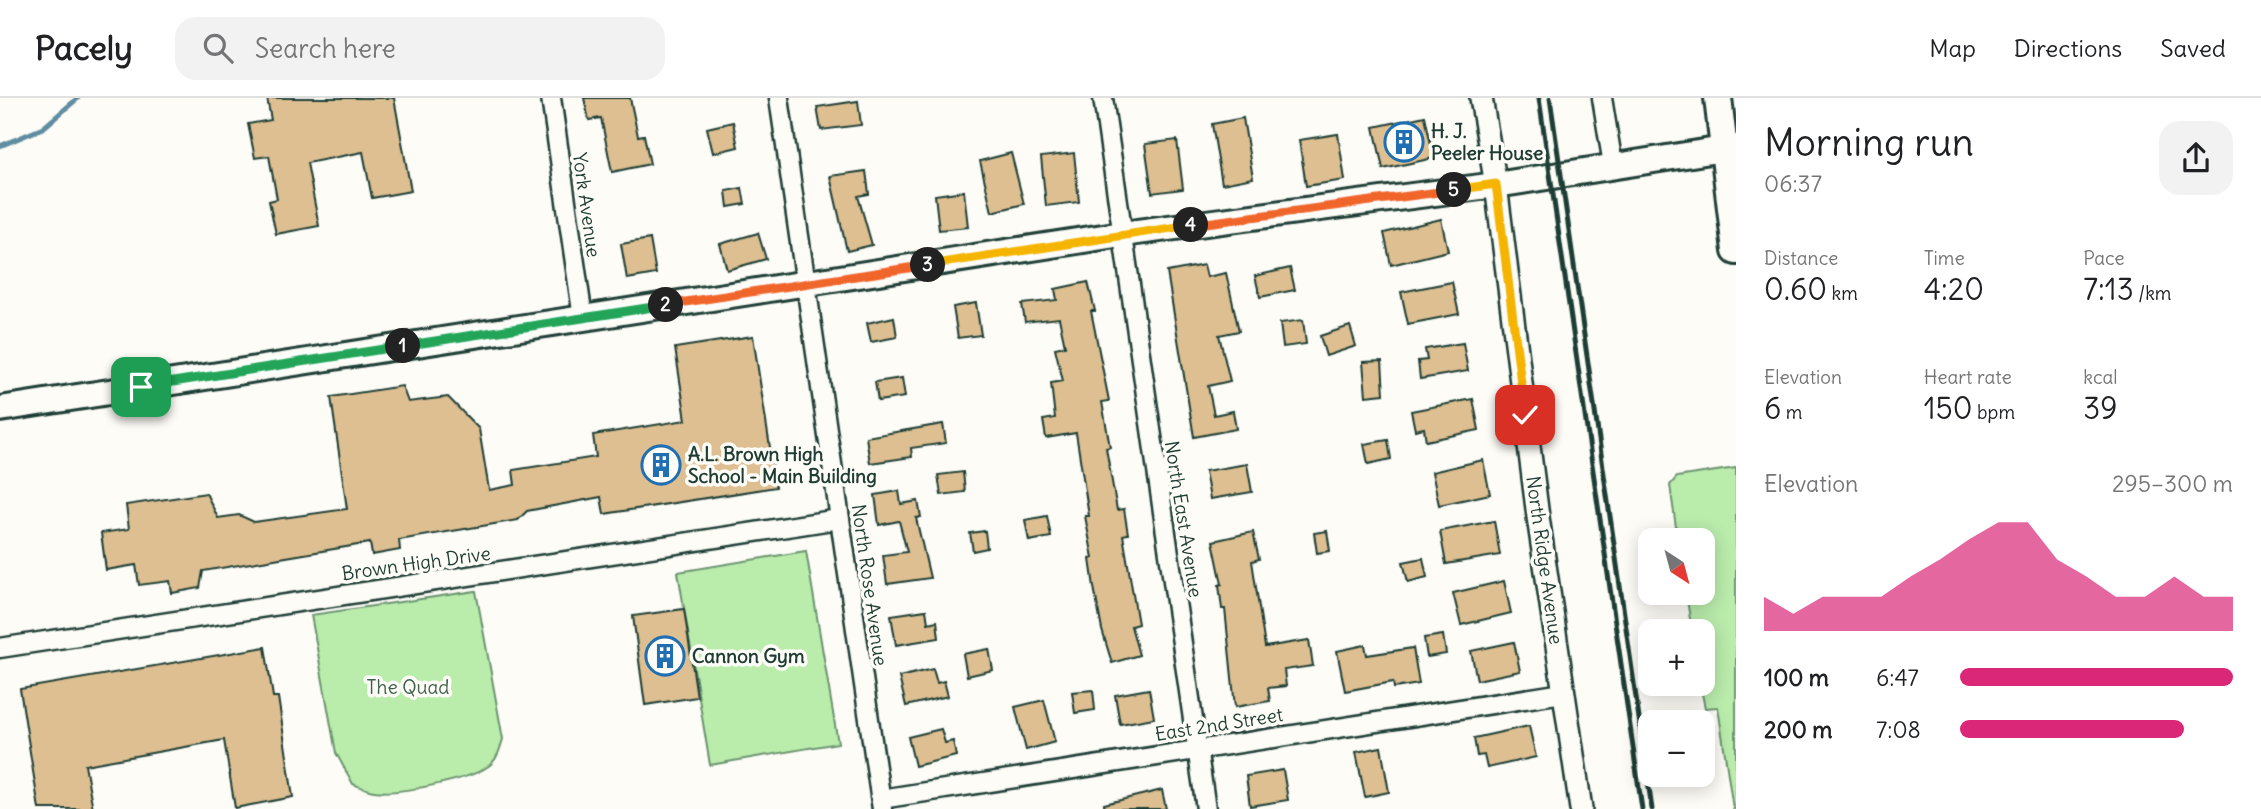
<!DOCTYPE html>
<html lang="en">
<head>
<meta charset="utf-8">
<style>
  :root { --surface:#fff; --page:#f2f2f2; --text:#202124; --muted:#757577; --line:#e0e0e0; --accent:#db2777 }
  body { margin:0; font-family:Delius,sans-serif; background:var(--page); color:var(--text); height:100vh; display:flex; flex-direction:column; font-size:26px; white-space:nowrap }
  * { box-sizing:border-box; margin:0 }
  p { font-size:23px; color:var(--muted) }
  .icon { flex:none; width:38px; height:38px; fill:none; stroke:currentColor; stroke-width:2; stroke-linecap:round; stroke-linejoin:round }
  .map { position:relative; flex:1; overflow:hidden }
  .side { display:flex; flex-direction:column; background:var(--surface); width:525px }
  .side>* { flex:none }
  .needle { width:46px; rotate:144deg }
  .fabs { position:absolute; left:1638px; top:430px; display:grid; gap:14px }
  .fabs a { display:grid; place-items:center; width:77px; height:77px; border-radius:14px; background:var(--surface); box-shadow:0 4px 18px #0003; font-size:35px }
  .pin { position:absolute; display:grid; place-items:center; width:60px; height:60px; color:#fff; margin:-30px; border-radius:14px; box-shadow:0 4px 10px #0006 }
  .km { position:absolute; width:35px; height:35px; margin:-18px; border-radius:50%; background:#222; color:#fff; font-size:19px; line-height:35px; text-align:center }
  .round { display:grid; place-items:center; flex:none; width:74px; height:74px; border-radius:21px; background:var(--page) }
  .headline { display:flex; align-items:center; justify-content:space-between; height:119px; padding:0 28px }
  h1 { font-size:38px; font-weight:600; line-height:52px }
  .figures { display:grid; grid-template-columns:repeat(3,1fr); gap:10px; height:119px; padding:7px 28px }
  .figures div { display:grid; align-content:center }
  .figures b { font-size:30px; font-weight:600 }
  .figures small { font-size:19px; font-weight:400 }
  .figures p { font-size:19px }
  .chart { height:196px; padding:14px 28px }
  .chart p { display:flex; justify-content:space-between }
  .chart svg { width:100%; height:126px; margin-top:7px; fill:var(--accent); opacity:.7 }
  ul { padding:0 28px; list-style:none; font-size:23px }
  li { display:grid; grid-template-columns:112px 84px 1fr; align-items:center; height:52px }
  li i { height:18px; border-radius:9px; background:var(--accent) }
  header { display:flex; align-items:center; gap:42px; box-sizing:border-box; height:98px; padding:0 35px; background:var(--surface); border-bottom:2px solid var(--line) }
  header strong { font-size:33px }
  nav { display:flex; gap:38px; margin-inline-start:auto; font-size:24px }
  .search { width:490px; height:63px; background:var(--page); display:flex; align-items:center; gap:18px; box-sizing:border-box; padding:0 24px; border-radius:21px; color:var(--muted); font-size:26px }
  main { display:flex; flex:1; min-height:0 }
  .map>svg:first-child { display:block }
</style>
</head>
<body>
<header>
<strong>Pacely</strong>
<div class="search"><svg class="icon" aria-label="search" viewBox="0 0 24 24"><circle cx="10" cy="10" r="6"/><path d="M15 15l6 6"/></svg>Search here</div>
<nav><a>Map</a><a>Directions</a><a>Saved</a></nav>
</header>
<main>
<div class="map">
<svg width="1736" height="711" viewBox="0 0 1736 711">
  <rect width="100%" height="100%" fill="#fdfcf7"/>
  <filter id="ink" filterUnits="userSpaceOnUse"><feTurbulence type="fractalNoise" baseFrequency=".0143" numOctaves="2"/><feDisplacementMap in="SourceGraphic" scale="14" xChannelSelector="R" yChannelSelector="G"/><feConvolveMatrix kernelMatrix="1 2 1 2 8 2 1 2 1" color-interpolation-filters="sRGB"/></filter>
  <g filter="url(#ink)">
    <!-- green -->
    <g fill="#baecac" stroke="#6c9470" stroke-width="2">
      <polygon points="1736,370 1736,711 1733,711 1718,609 1705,610 1700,586 1703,586 1703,534 1692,534 1686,495 1703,495 1703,443 1678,443 1670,387 1677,379"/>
      <polygon points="806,453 838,645 710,667 678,474"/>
      <path d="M476,493l27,148c-3,10 -6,22 -16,28 -18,13 -91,28 -113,24 -7,-1 -15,-5 -21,-7l-17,-31 -25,-138z"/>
    </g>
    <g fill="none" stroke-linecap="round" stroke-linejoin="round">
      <!-- stream -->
      <polyline stroke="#5f8da1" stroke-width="5" points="0,48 43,30 78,0"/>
    </g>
    <!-- building -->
    <g fill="#ddbf91" stroke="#1f3d34" stroke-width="2">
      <polygon points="267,0 394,0 411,93 372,100 363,54 307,65 319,128 276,136 269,103 277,101 269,58 255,60 248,26 271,22"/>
      <polygon points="584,0 630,0 638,38 644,37 650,66 612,74 601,20 589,22"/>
      <polygon points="858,3 861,27 821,32 817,9"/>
      <polygon points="1425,18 1434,60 1383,71 1374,29"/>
      <polygon points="1243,20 1253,80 1222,86 1212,26"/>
      <polygon points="733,24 738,49 713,55 707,30"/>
      <polygon points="1338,36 1345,82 1306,88 1299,42"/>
      <polygon points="1177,42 1183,91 1152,95 1145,46"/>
      <polygon points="1011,55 1024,106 992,114 980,63"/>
      <polygon points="1074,55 1079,104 1046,108 1041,59"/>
      <polygon points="866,73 869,96 858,98 872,147 847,153 830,78"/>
      <polygon points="742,90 745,106 728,109 726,93"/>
      <polygon points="964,93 968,129 939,132 935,97"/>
      <polygon points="1441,121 1448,153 1391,167 1384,135"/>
      <polygon points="758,135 766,161 727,172 720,146"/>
      <polygon points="650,141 656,176 627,181 621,146"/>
      <polygon points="1204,167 1207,179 1226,175 1239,233 1219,237 1230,283 1208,288 1214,317 1233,313 1236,331 1194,339 1167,174"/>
      <polygon points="1290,170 1295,192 1260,199 1255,178"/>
      <polygon points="1088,184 1095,213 1091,213 1109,303 1102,304 1110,349 1106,350 1117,412 1124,411 1128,436 1123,437 1138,526 1131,528 1139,557 1112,565 1102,532 1094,489 1090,461 1093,460 1085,418 1089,418 1076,335 1046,340 1043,322 1055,320 1051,285 1063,283 1055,250 1065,248 1059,220 1025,224 1022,206 1057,202 1055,191"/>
      <polygon points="1452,184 1459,216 1408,226 1401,194"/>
      <polygon points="976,205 981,237 958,240 953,209"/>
      <polygon points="894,219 897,239 871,244 867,225"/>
      <polygon points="1303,222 1306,246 1283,249 1280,225"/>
      <polygon points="1350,228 1356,248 1326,258 1320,238"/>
      <polygon points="753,238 776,389 604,416 601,399 527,413 518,422 399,442 400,452 372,457 370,445 203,473 200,490 172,495 170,483 139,487 136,467 106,472 101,435 129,431 126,407 206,395 218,420 239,417 254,424 347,411 331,299 402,288 408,304 448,299 479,331 489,392 515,387 513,372 596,359 593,337 686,322 675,250"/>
      <polygon points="1463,245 1468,273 1420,281 1418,263 1427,262 1425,251"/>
      <polygon points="1382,263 1384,296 1366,298 1363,264"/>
      <polygon points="902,280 905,299 878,303 875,284"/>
      <polygon points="1473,301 1479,332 1426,343 1424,330 1415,332 1411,313"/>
      <polygon points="943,326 946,345 911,350 912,359 870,365 866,339"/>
      <polygon points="1388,342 1391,361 1368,366 1364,346"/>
      <polygon points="1483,362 1490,396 1439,407 1432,374"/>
      <polygon points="1247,366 1252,394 1210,401 1205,373"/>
      <polygon points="963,374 965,394 941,397 938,377"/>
      <polygon points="899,393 901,406 918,403 921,419 916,420 930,480 887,486 883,457 907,454 899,423 879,427 875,397"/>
      <polygon points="1047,418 1051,439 1029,443 1025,422"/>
      <polygon points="1494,423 1500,457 1446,466 1440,433"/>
      <polygon points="985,433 987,450 973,453 970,435"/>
      <polygon points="1327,433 1330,453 1317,455 1314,435"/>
      <polygon points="1253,434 1259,461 1252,463 1265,549 1309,542 1313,568 1284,572 1286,588 1268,590 1270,603 1235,609 1225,511 1222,511 1219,487 1222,486 1213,443"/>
      <polygon points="1423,460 1427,479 1408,484 1403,464"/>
      <polygon points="1504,483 1511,515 1461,527 1453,495"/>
      <polygon points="684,511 697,599 645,607 633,518"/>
      <polygon points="926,512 928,525 937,523 939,540 896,547 891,517"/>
      <polygon points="1443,537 1446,556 1427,559 1424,540"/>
      <polygon points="1514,544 1520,573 1477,582 1471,553"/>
      <polygon points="1365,547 1367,557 1413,550 1419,586 1394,590 1393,584 1345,593 1337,553"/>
      <polygon points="265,549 273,599 278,599 293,699 235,710 224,642 85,667 93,711 39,711 20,591"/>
      <polygon points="989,551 993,572 967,578 963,556"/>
      <polygon points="933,571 937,585 944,583 948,598 906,608 899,579"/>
      <polygon points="1149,591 1154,620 1120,626 1115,597"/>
      <polygon points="1093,592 1095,612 1075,615 1072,594"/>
      <polygon points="1044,602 1055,644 1026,652 1015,609"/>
      <polygon points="1529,628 1536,659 1487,670 1484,657 1477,658 1474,640"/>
      <polygon points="941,631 945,645 953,643 956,658 915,668 908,639"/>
      <polygon points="1381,649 1389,694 1365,699 1356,654"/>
      <polygon points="1283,672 1288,702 1250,708 1246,678"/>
      <polygon points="1162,692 1166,711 1105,711 1104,706"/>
    </g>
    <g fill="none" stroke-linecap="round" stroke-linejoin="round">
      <!-- minor casing -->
      <g stroke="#1f3d34" stroke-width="23">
        <g id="minor">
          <polyline points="551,0 583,220"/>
          <polyline points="779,0 882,711"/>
          <polyline points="1103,0 1206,711"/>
          <polyline points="1602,0 1613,67"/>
          <polyline points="0,550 839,421"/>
          <polyline points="881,701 1563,595"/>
        </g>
      </g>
      <!-- tertiary casing -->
      <g stroke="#1f3d34" stroke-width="26">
        <polyline id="tertiary" points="1481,0 1496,87 1538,419 1581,711"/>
      </g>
      <!-- secondary casing -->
      <g stroke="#1f3d34" stroke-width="30">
        <polyline id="secondary" points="0,311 1122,136 1496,87 1736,49"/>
      </g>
      <!-- primary casing -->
      <g stroke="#1f3d34" stroke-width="32">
        <polyline id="primary" points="1718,0 1736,153"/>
      </g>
      <!-- minor -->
      <use href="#minor" stroke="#fdfcf7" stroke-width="18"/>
      <!-- tertiary -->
      <use href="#tertiary" stroke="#fdfcf7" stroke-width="21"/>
      <!-- secondary -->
      <use href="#secondary" stroke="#fdfcf7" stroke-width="24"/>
      <!-- primary -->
      <use href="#primary" stroke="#fdfcf7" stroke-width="26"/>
      <!-- rail -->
      <g stroke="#1f3d34" stroke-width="5">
        <polyline points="1539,0 1642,711"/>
        <polyline points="1550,0 1652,711"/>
      </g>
    </g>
  </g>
  <g fill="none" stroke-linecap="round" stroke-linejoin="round" filter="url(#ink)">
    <!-- split-1 casing -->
    <g stroke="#fff" stroke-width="14">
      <polyline id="split-1" points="141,289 403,248"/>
    </g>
    <!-- split-2 casing -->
    <g stroke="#fff" stroke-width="14">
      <polyline id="split-2" points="403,248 666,207"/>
    </g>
    <!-- split-3 casing -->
    <g stroke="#fff" stroke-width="14">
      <polyline id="split-3" points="666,207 928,167"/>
    </g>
    <!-- split-4 casing -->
    <g stroke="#fff" stroke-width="14">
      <polyline id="split-4" points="928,167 1191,127"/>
    </g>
    <!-- split-5 casing -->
    <g stroke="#fff" stroke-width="14">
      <polyline id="split-5" points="1191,127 1454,92"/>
    </g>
    <!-- split-6 casing -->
    <g stroke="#fff" stroke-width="14">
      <polyline id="split-6" points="1454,92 1496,86 1525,317"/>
    </g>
    <!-- split-1 -->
    <use href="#split-1" stroke="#22a559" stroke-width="9"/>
    <!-- split-2 -->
    <use href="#split-2" stroke="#22a559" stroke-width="9"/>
    <!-- split-3 -->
    <use href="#split-3" stroke="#f0652b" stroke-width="9"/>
    <!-- split-4 -->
    <use href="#split-4" stroke="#f5b400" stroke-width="9"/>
    <!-- split-5 -->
    <use href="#split-5" stroke="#f0652b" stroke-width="9"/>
    <!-- split-6 -->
    <use href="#split-6" stroke="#f5b400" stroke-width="9"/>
  </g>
  <!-- icons -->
  <defs>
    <g id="building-ring" transform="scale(2.0125)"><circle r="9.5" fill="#fdfcf7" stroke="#1f6fb2" stroke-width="1.5"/><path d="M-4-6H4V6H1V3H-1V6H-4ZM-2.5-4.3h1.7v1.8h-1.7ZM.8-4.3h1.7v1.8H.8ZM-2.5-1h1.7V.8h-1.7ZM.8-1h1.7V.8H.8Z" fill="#1f6fb2"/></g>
  </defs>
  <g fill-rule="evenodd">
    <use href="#building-ring" x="1404" y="44"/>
    <use href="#building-ring" x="661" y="367"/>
    <use href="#building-ring" x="665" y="558"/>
  </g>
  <g text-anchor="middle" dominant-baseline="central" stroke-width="7" stroke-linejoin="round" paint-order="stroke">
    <!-- poi labels -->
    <g font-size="19" font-weight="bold" fill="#1f3d34" stroke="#fdfcf7" text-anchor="start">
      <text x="1431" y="33">H. J.<tspan x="1431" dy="22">Peeler House</tspan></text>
      <text x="688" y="356">A.L. Brown High<tspan x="688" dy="22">School - Main Building</tspan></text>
      <text x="692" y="558">Cannon Gym</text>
    </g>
    <!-- street labels -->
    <g font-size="19" fill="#1f3d34" stroke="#fdfcf7">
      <text transform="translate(587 107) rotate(82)">York Avenue</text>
      <text transform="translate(1184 421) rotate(81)">North East Avenue</text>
      <text transform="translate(1545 462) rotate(82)">North Ridge Avenue</text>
      <text transform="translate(416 465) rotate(-8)">Brown High Drive</text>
      <text transform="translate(870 487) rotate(82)">North Rose Avenue</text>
      <text transform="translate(1219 626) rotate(-9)">East 2nd Street</text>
    </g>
    <!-- park labels -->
    <g font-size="19" fill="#3e604c" stroke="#fdfcf7">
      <text x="408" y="589">The Quad</text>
    </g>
  </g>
</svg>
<div class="fabs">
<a><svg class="needle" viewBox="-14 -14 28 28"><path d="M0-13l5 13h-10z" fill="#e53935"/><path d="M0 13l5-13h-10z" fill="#757577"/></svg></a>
<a>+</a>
<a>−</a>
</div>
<div class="pin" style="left:141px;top:289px;background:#1e9e55"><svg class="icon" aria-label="arrive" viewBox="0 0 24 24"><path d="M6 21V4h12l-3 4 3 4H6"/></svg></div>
<div class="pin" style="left:1525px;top:317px;background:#d93025"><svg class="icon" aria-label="check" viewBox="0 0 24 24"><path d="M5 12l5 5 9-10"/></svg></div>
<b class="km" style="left:403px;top:248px">1</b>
<b class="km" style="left:666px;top:207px">2</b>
<b class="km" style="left:928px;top:167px">3</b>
<b class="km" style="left:1191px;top:127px">4</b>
<b class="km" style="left:1454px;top:92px">5</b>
</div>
<section class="side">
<div class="headline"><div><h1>Morning run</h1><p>06:37</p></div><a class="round"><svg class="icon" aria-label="share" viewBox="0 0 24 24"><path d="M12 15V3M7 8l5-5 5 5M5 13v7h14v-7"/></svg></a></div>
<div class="figures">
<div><p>Distance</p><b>0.60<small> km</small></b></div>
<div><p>Time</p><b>4:20</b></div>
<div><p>Pace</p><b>7:13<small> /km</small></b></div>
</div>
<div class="figures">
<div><p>Elevation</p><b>6<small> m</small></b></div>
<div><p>Heart rate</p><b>150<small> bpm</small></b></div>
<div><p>kcal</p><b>39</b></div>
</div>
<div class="chart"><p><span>Elevation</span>295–300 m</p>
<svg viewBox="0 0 160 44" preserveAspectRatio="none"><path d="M0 44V32L10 38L20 32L30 32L40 32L50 25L60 19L70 12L80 6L90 6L100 19L110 25L120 32L130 32L140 25L150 32L160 32V44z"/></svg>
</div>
<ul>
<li><b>100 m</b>6:47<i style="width:100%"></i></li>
<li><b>200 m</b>7:08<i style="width:82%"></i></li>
</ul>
</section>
</main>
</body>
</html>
